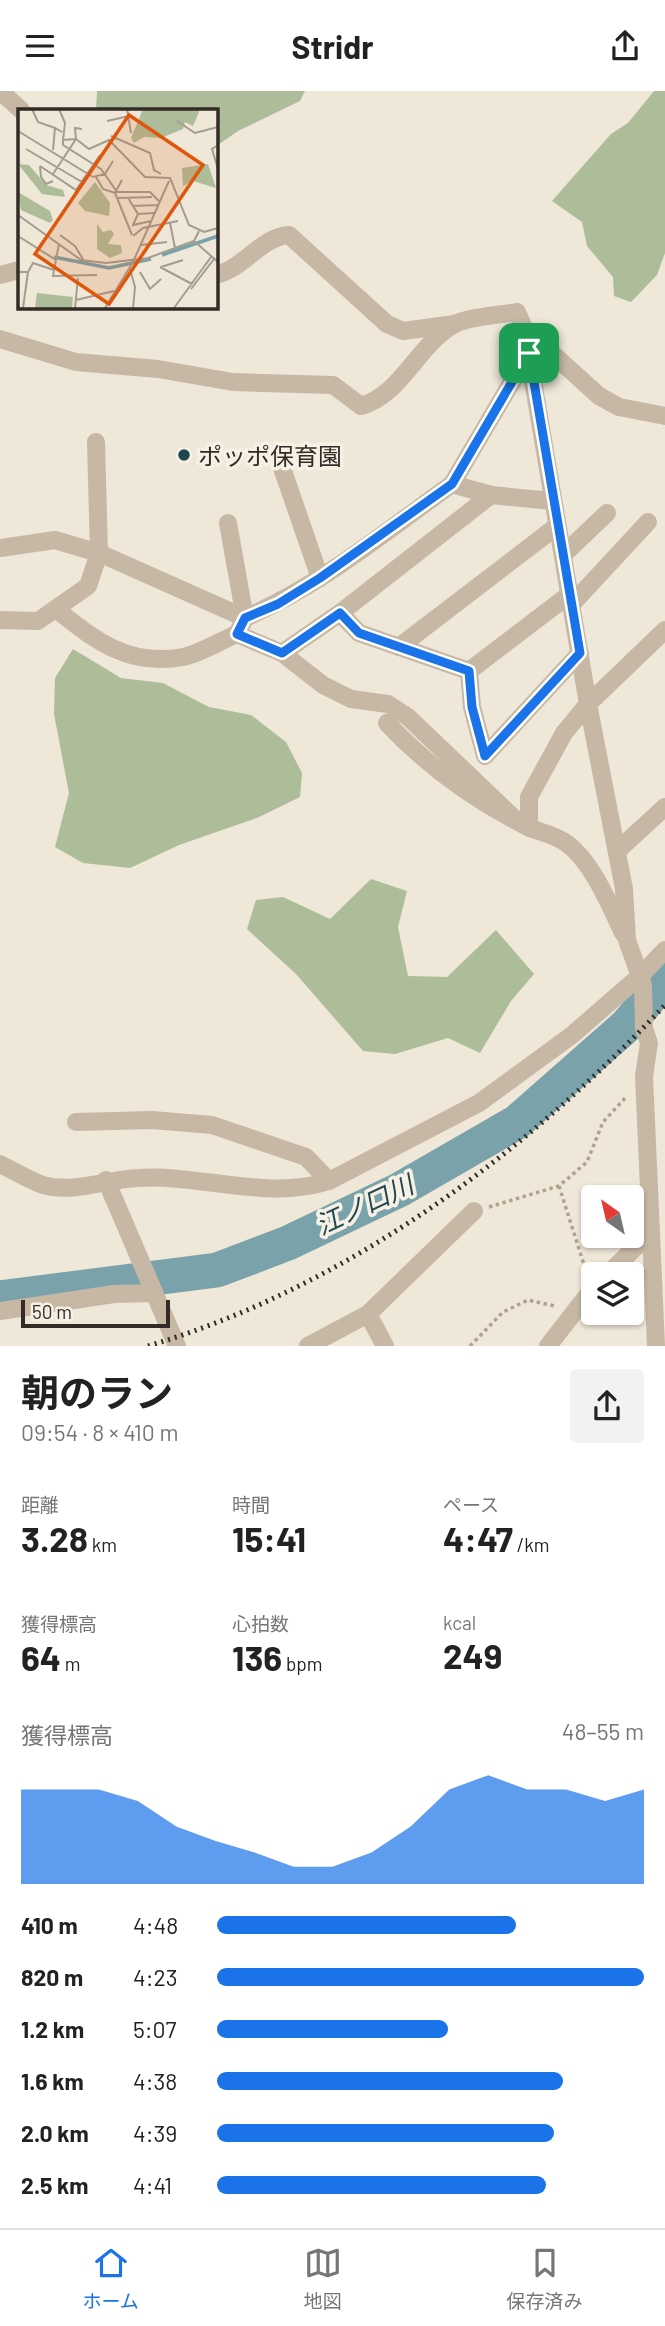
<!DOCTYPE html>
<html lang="ja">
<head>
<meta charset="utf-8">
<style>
  :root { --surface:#fff; --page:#f2f2f2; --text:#222; --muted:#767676; --line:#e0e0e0; --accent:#1a73e8 }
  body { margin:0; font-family:Barlow,"Noto Sans JP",sans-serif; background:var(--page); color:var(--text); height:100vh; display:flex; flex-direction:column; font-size:26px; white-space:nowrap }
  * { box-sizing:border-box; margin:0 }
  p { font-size:23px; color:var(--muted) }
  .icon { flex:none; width:38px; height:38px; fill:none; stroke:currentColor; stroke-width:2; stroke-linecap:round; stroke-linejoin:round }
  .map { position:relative; height:1255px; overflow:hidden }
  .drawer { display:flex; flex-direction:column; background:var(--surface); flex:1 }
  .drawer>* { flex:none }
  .needle { width:46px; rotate:326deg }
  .tools { position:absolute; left:581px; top:1094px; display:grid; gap:14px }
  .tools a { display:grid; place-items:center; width:63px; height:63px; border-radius:7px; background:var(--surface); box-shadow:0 2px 5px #0004; font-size:35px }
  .scale { position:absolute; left:21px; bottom:18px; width:149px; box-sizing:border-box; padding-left:7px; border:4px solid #322b26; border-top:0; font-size:19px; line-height:24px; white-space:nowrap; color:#322b26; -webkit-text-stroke:5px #f7f0e4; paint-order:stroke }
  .pin { position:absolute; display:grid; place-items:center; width:60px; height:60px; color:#fff; margin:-30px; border-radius:14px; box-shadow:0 4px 10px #0006 }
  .round { display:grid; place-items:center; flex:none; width:74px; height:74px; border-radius:7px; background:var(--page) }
  .head { display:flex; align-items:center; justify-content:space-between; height:119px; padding:0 21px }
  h1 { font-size:38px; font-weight:700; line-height:52px }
  .metrics { display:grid; grid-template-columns:repeat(3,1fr); gap:10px; height:119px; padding:7px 21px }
  .metrics div { display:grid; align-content:center }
  .metrics b { font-size:35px; font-weight:700 }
  .metrics small { font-size:19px; font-weight:400 }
  .metrics p { font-size:19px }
  .chart { height:196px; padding:14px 21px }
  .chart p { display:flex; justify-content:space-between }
  .chart svg { width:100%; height:126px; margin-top:7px; fill:var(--accent); opacity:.7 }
  ul { padding:0 21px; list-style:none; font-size:23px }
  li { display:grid; grid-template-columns:112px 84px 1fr; align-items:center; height:52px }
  li i { height:18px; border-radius:9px; background:var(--accent) }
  header { display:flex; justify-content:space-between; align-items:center; height:91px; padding:0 21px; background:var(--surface); font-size:32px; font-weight:700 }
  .tab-bar { display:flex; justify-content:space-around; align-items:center; height:98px; border-top:2px solid var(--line); background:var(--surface); font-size:19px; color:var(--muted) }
  .tab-bar a { display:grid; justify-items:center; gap:4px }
  .tab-bar .selected { color:var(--accent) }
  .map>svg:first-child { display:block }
</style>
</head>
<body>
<header><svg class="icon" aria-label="menu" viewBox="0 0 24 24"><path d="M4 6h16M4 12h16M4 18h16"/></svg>Stridr<svg class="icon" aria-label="share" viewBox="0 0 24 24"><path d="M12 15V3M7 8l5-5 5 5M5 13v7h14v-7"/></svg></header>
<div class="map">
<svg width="665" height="1255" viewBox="0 0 665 1255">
  <rect width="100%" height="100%" fill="#efe7d8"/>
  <!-- green -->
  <g fill="#adbc99">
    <polygon points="97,0 305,0 300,10 238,40 215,56 215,19 96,19"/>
    <polygon points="654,0 665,0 665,162 657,184 631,211 614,205 613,186 587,155 582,131 552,110 611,43 628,32"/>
    <polygon points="73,558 121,587 163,592 209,616 251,624 286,651 302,682 300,706 257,727 179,754 130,777 83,772 55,756 69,702 54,623 55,587"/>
    <polygon points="371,788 407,800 398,836 408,885 447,886 496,839 534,883 511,910 480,962 448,947 395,963 363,960 296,883 247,838 256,809 283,806 330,828"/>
  </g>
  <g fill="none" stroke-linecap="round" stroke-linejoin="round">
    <!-- river -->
    <polyline stroke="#79a2aa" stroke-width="35" points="0,1207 217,1179 288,1152 399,1099 517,1031 626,935 665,889"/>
    <!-- path -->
    <g stroke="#b1a290" stroke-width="3.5" stroke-dasharray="3.5 3.5" stroke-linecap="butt">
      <polyline points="559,1095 586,1180"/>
      <polyline points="489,1116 559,1095 587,1071 603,1031 627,1005"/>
      <polyline points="470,1255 503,1221 528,1209 555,1215"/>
    </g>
    <!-- street -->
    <g stroke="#c6b8a5" stroke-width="18">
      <polyline points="0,0 21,19"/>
      <polyline points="0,184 19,179"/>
      <path d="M215,184c28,-5 45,-38 74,-40l98,89 16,7 52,-7"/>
      <polyline points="524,237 599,305 619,316 665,325"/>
      <path d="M0,248l76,23 82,7 75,13 100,3 28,21c41,-12 56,-60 92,-81 13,-8 48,-10 64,-13l7,16 64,376 36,185 3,51 16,45 1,43 5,15 -5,33 12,270"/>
      <polyline points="281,374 320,487"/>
      <polyline points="452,393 529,262"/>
      <polyline points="228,432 245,527 237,543 282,562 323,594 351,608 388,613 408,626 517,730"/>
      <path d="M0,457l55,-8 44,13 146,65c76,-33 140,-86 207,-134l39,11 61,6"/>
      <polyline points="563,464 607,422"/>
      <polyline points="571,514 648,431"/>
      <path d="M57,519c39,31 72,57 126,47 18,-4 37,-16 54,-23"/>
      <polyline points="340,522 359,542 469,580 570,503"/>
      <polyline points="0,529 38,530 88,495 99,462 96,351"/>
      <polyline points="399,556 557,435"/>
      <polyline points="282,562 340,522 491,404"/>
      <polyline points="469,580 472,616 485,665 580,562"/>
      <path d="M387,632c41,44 87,77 141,104 11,5 24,7 35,14 27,16 47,64 60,92"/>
      <polyline points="529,737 529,706 564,642 588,613 665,539"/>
      <polyline points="617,760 665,716"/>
      <polyline points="76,1031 152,1029 212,1034 306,1066 329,1090"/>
      <path d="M0,1073c14,7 29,16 43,21 30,9 65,-6 95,-7 64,-4 129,23 191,3l150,-78 93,-68 69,-60 24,-25"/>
      <polyline points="106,1089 177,1255"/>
      <polyline points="608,1183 649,1143"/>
      <polyline points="0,1220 114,1203 154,1202"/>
      <polyline points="368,1223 385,1255"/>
      <polyline points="308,1255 368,1223 474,1120"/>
      <polyline points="548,1255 593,1197"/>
    </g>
    <!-- rail -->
    <path stroke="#322b26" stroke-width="5" stroke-dasharray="2 5" stroke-linecap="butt" d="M148,1255c199,-59 376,-191 517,-341"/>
  </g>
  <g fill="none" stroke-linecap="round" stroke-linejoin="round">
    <!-- route casing -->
    <g stroke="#fff" stroke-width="14">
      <polygon id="route" points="529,262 580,562 485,665 472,616 469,580 359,542 340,522 282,562 237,543 245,527 278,513 320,487 452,393"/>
    </g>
    <!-- route -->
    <use href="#route" stroke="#1a73e8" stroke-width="9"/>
  </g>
  <!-- markers -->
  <circle fill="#1f4750" stroke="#f7f0e4" stroke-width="2.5" cx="184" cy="364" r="7"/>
  <g text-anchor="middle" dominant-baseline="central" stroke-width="7" stroke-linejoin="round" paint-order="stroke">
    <!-- poi labels -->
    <g font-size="24" fill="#322b26" stroke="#f7f0e4" text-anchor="start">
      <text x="198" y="364">ポッポ保育園</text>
    </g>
    <!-- water labels -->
    <g font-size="26" font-style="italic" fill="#1f4750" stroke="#f7f0e4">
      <text transform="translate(364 1113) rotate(-25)">江ノ口川</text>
    </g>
  </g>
  <!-- overview -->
  <g transform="translate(18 18)">
    <rect width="200" height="200" fill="#efe7d8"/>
    <path d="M125,0h55l1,3 -6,14 -8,-4 -2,7 -22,9 -17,-1 -10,6 -3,-5zM0,55l11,1 17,20 17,5 2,7 -23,-3zM190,55l8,24 -23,-7 -10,5 -1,-18zM77,73l15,21 -1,13 -24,-5 -7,-8zM0,83l32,19 3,9 -3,3 -29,-13zM79,115l6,8 8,-2 3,4 -6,10 13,1 1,8 -12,5 -13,-9zM19,184l36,4 -1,11h-37z" fill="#adbc99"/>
    <path fill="none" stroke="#79a2aa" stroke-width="3.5" d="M144,146l56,-19M36,148l55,11 42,-9"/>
    <path fill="none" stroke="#a39c91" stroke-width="2" d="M14,0l6,13 17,6M41,0l6,14 -2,17 13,-1 13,10 20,-9 36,37 25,1 19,47 15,7 14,-4M109,0l4,24M89,12l22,-5M159,12l18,12 23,-6M0,22l75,46 12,-3 8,-13M93,27l39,17 4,17 7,4M45,31v5l38,24 16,23h33l10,10M200,36l-6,4 6,20M8,40l56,33M35,41l2,-22 7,4M22,57l36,24 24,-35M22,57l1,11 5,7 7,-3M35,65l23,-35 -1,-11 7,1M78,68l7,12 12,4M104,71l-7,13 17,42M100,89l34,-1M110,89l10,16 16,-1M114,97l26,-1M120,105l-5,11 18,-4M0,106l63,45 25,3 42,-5 46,-17 5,-10M152,114l5,25M42,126l15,11 9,15M0,127l38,24M115,127l10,-8 35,-7M176,132l24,21M123,136l26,-3M142,158l32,17M143,158l22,-7M112,160l5,18 -2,21M36,161l5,-26M1,163h9l5,-9 21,7 -1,6 44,-1M122,163l10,17 11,-10M173,180l23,-30M58,191l38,-9M5,199l5,-36M57,199l3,-30M87,199l28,-46 36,-81M156,199l37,-51"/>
    <path fill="#df570d" fill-opacity="0.15" stroke="#df570d" stroke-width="3.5" d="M111,6l74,50 -94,139 -74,-50z"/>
    <rect width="200" height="200" fill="none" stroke="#322b26" stroke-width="3.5"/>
  </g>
</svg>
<div class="tools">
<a><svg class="needle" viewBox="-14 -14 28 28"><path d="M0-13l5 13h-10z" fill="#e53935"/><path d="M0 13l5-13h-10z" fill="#767676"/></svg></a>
<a><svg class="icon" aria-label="layers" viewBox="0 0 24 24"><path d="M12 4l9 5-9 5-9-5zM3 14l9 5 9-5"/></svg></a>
</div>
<div class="scale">50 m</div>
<div class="pin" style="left:529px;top:262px;background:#1e9e55"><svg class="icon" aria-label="arrive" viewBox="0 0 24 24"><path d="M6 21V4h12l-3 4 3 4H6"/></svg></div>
</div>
<section class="drawer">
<div class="head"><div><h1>朝のラン</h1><p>09:54 · 8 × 410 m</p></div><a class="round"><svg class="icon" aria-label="share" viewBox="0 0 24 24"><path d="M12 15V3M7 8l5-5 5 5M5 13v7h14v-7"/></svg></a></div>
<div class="metrics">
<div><p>距離</p><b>3.28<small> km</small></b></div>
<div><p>時間</p><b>15:41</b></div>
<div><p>ペース</p><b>4:47<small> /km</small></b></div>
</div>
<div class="metrics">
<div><p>獲得標高</p><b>64<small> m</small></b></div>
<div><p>心拍数</p><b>136<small> bpm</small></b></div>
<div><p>kcal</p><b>249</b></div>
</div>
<div class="chart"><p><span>獲得標高</span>48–55 m</p>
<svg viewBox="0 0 160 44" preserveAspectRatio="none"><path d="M0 44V11L10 11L20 11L30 15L40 24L50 29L60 33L70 38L80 38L90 33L100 24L110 11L120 6L130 11L140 11L150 15L160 11V44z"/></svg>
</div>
<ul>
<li><b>410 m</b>4:48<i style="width:70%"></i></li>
<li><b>820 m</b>4:23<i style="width:100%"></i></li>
<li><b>1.2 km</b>5:07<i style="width:54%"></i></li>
<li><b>1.6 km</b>4:38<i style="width:81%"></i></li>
<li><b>2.0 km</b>4:39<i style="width:79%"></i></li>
<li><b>2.5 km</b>4:41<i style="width:77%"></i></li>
</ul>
</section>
<nav class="tab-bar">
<a class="selected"><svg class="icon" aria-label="home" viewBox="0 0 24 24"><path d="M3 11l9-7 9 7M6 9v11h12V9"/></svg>ホーム</a>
<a><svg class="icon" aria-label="map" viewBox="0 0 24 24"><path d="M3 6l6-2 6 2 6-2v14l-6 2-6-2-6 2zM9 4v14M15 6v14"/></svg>地図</a>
<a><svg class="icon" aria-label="saved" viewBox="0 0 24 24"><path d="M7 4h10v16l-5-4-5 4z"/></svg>保存済み</a>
</nav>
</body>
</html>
